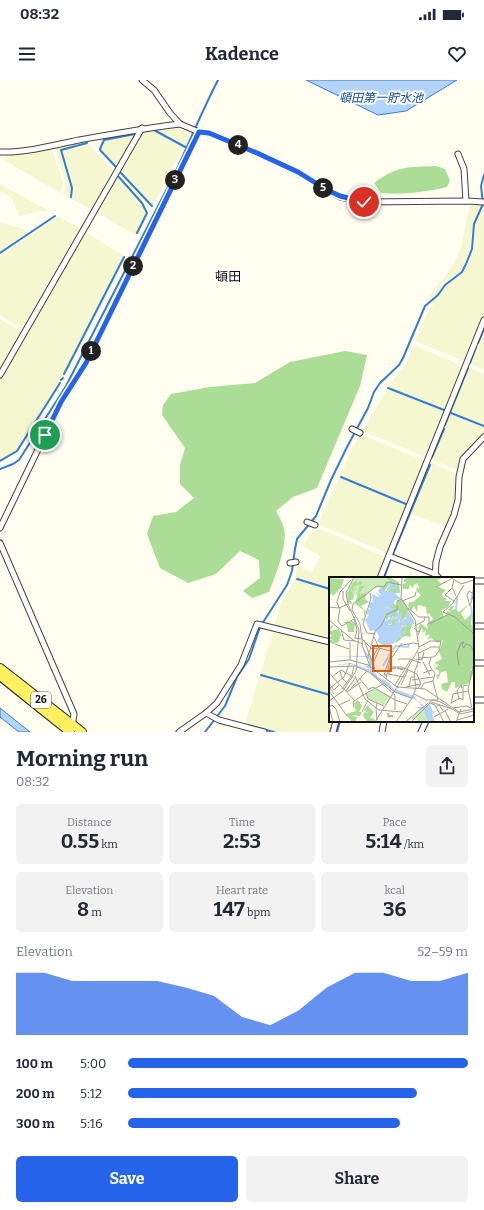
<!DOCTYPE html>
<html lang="en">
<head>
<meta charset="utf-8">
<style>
  :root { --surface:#fff; --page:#f2f2f3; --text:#1f2937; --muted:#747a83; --accent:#2563eb }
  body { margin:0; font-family:Bitter,"Noto Sans JP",serif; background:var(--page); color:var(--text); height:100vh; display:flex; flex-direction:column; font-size:15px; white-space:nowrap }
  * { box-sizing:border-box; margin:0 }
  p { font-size:13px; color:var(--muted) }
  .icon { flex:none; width:22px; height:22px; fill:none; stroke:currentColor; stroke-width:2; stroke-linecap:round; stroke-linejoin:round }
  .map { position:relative; height:652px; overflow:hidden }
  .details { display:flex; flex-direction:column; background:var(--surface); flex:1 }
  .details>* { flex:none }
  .pin { position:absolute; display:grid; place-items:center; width:34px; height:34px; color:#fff; margin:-17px; border:2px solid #fff; border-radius:50%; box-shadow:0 1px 4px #0007 }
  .km { position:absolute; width:20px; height:20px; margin:-10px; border-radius:50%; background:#222; color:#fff; font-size:11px; line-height:20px; text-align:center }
  .round { display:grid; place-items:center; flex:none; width:42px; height:42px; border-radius:6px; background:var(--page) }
  .headline { display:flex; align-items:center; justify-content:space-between; height:68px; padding:0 16px }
  h1 { font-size:22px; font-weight:700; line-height:30px }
  .stats { display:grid; grid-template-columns:repeat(3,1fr); gap:6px; height:68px; padding:4px 16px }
  .stats div { display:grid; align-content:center; border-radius:6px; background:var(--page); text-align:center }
  .stats b { font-size:20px; font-weight:700 }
  .stats small { font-size:11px; font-weight:400 }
  .stats p { font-size:11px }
  .chart { height:112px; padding:8px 16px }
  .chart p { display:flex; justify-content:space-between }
  .chart svg { width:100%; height:72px; margin-top:4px; fill:var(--accent); opacity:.7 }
  .cta { display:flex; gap:8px; margin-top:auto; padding:8px 16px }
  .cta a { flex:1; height:46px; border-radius:6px; background:var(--accent); color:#fff; font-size:16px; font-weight:700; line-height:46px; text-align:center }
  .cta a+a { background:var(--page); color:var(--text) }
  ul { padding:0 16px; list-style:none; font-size:13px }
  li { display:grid; grid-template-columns:64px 48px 1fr; align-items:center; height:30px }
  li i { height:10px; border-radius:5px; background:var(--accent) }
  .status { display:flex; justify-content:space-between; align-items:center; height:28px; padding:0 20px; background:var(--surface); direction:ltr }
  .status svg { height:11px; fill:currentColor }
  header { display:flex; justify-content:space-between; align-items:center; height:52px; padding:0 16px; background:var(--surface); font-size:18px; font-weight:700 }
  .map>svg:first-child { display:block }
</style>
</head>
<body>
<div class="status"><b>08:32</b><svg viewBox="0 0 49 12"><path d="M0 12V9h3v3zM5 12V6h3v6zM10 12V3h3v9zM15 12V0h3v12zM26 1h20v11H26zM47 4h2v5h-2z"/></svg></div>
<header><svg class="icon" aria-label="menu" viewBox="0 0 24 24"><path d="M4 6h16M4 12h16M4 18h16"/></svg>Kadence<svg class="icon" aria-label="heart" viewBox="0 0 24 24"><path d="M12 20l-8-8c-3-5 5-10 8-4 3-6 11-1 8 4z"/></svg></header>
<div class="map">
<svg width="484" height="652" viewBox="0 0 484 652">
  <rect width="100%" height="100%" fill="#fffef1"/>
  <!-- farmland -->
  <g fill="#f4f7cf">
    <polygon points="163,47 173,47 192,53 194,57 186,74 183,73 186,68 183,67 152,128 119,92 144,50"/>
    <polygon points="136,52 137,53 116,89 99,71 99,67 102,59 104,58"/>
    <polygon points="85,61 115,92 93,130 63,115 65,109 65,100 54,67"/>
    <polygon points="42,69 50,69 52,71 63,102 61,113 4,80 6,75 27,73"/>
    <polygon points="117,95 143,123 148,133 137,156 96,132"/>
    <polygon points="0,104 47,130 19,136 12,118 0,111"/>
    <polygon points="473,123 482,124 473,144 469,174 462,190 444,203 437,214 430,219 429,216 451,189 461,169 469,128"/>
    <polygon points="484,125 484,233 464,281 415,261 427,234 433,225 432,221 439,216 446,205 464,192 474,169 476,145"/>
    <polygon points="58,137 81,149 23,249 0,235 0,176"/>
    <polygon points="2,143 24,149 26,153 0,172 0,144"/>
    <polygon points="85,152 126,177 87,255 52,319 18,372 4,381 0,382 0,298"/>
    <polygon points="0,239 22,252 0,291"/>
    <polygon points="484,246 484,290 470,284 469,282"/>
    <polygon points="414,265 462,286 426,377 362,351 393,300 406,284"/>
    <polygon points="468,287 484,294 484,354 461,379 459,389 457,390 431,379 467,288"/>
    <polygon points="362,355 425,381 387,473 318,444 352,369 359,356"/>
    <polygon points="432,383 457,394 458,396 456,420 452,433 446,446 411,434"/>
    <polygon points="318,448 385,477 378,498 330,498 330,561 276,546 275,544 280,525 291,507 296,496 297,486 312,492 320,476 303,466 313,450"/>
    <polygon points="274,550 330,564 330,641 334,641 331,652 270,652 245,644"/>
  </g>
  <!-- forest -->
  <g fill="#abdd96">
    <path d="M436,86l9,3 5,12 -3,6c-22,5 -43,8 -66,6l-7,-10c22,-17 35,-16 62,-17z"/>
    <path d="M345,271l22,4 -7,31 -43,102 -24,9 -17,14c3,5 6,11 8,17 4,16 -9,49 -15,64l-17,6 -9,-7 17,-13 -1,-18 -19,-9 -24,23 -28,9 -28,-15 -13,-34 6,-18 23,-4 18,-14 -14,-14v-19l5,-17 -23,-33 1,-10 8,-11 39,-7 45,-4 35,-21z"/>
  </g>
  <!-- water -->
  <g fill="#b3d4f9" stroke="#367cd4">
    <polygon points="306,0 457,0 406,31 378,35"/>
    <polygon points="0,628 30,652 19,652 0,637"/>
  </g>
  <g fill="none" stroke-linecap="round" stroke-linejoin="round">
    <!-- stream -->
    <g stroke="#367cd4" stroke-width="2">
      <polyline points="152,50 154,50 187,68"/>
      <polyline points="116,87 101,71 100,69 104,60 135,54"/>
      <polyline points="120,92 152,126"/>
      <polyline points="118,96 142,123 147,133 137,153"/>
      <polyline points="71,117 72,108 61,70 87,63"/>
      <polyline points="0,173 55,136"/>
      <polyline points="478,263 484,249"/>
      <polyline points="470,283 476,267"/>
      <polyline points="64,294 124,177"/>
      <polyline points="61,300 63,298"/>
      <polyline points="388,308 444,330"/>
      <polyline points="451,333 484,346"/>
      <polyline points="445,345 468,288"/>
      <polyline points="432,377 444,349"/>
      <polyline points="0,381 17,371 60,303"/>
      <path d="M0,389l13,-5 6,-4 47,-74 108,-211c15,-32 28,-64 44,-95"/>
      <polyline points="341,397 406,424"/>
      <polyline points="393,474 430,385"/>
      <polyline points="384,498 390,481"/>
      <polyline points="297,499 330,509"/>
      <polyline points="261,595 330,615"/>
      <polyline points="247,645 274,652"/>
      <polyline points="205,652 225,626 237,597 249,579 260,547 287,505 292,491 295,469 297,459 316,436 331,400 347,367 368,328 374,312 380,303 399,285 403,278 425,226 438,215 445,205 462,192 466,184 472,169 474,144 483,124 481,106 484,95"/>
      <polyline points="337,652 340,641"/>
    </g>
    <!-- street casing -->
    <g stroke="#424242" stroke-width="7">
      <g id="street">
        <polyline points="142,0 154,10 170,33 180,44 199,52 209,53 257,73 298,92 327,110 340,117 364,122 467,121 484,122"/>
        <path d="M0,72c26,1 54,-7 79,-12 34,-6 67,-12 101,-16"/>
        <polyline points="458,74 464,89 466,121"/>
        <polyline points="0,295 142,48"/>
        <polyline points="352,349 360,353"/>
        <polyline points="307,442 315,445"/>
        <polyline points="0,448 61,322 86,283 199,52"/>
        <polyline points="0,463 74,634 72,647"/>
        <polyline points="389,476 435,494 439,498"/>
        <polyline points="290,483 296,482"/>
        <polyline points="380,498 484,240"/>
        <polyline points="435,498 436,482 440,467 454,435 458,420 459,397 463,379 484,357"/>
        <polyline points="473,501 484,501"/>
        <polyline points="473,546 484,546"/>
        <polyline points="473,583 484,583"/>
        <polyline points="473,620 484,620"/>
        <polyline points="206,633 219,640 264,652"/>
        <polyline points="179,652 206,633 217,623 241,585 257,544 330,562"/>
        <polyline points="333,652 336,641"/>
        <polyline points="382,652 384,641"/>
        <polyline points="421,652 426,641"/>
      </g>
    </g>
    <!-- primary casing -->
    <g stroke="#202020" stroke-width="10">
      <g id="primary">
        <polyline points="0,588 82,652"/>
        <polyline points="0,596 70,652"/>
      </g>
    </g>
    <!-- street -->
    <use href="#street" stroke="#fff" stroke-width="5"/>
    <!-- primary -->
    <use href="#primary" stroke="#fef161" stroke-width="8"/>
  </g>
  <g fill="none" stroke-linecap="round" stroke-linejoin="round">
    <!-- route casing -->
    <g stroke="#fff" stroke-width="8">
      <polyline id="route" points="45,355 61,322 86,283 199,52 209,53 257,73 298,92 327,110 340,116 364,122"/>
    </g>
    <!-- route -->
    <use href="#route" stroke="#2563eb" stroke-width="5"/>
  </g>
  <g text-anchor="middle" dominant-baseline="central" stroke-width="4" stroke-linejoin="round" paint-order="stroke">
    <!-- shield labels -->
    <rect fill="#fff" stroke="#575757" stroke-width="1" x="31" y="612" width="20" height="16" rx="3"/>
    <g font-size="10" font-weight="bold" fill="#0f0f0f">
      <text x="41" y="620">26</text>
    </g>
    <!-- water labels -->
    <g font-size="12" font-style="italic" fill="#114ea8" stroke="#fff">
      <text x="381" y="18">頓田第一貯水池</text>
    </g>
    <!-- quarter labels -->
    <g font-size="13" fill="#0f0f0f" stroke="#fff">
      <text x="228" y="196">頓田</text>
    </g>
  </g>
  <!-- overview -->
  <g transform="translate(329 497)">
    <rect width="145" height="145" fill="#fffef1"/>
    <path d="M26,0h29l6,5 -6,5 -10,1 -9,8 -15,-2 -1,-7zM46,112l16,8 -7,8 -15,-6 -3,-5zM93,131l6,14h-10l-2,-5 -10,5z" fill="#cbecb8"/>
    <path d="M56,0h4l10,5 1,11h-13l2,-4 9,-3 -6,1 -2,-4 -7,10 -2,-6 9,-5zM83,0h32l-7,3 5,4 -6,2 10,4 -4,4 1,3 4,2 -2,2h6l-3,6 -6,3 2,8 3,-7 4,1 -3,-2 3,-4h3l-2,4 3,-1 4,3 10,-8 -8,9 4,7 6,-6v11l3,1v40l-3,4 3,2v21l-1,-19 -4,9 -14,5v-6h-3l-5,10 -5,-3 -1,-5 7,-2 -1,-7 -1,-4 -5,1 -3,8 -2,-5 3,-1v-4l-5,-1 5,-4 -5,-2 8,-4 -3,-7 4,-12 -5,3 -7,-5 -4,2 3,-6 -5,2 1,-6 -3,3 -1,-5 -4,1 2,-6 8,6 -1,-5 6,-5 -4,-6 -2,2 -1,-8 -8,-2 -1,7 -3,-6 -3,5 -3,-5 1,-4h4l8,-7 -5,-4 1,-4 2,2 -1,-6 -4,2 -1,3 -3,-3 -1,4h-6l-1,-4 5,-3h-3v-3zM0,1l15,1 -3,9 -8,8 -1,-2 -3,1zM26,4l3,2 2,-2 2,2 -2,3h4l-5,8 8,-1 -2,6 4,3 -8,4 5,5 -3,10 -2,-2 3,-1v-8l-9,-6 5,-20 -7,3 1,4 -4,-1 4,5 -1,5h-4l3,2v2l-4,-1 -1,-10zM72,22l7,11 -2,7 -7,6 3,-10 -2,2 -2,-5 -3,15 -7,2 -1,-2h5l-1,-5 5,-2 -4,-2v-3l-6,8 -1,-9 3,1 7,-4 -11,-1 8,-1 1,-4 5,3 -1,-5zM17,41l2,3v2l4,-2 3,2 -1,9h-6l-1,-7 -4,-3h4zM85,44v2l-4,7 1,7 -6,-1 -9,7 -1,-6 3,3v-4l4,2 -1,-4 5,-3 -7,1 4,-6 2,1 2,-1 -2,-3 3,-1 4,4zM3,47l-1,2 3,-1 -4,6 9,-2 3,7h-2l-1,6 -6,2 -4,-2v-2h4l-4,-1 3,-4h-3v-5zM29,123l4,6 -3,6h3l-2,4 -9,-1 6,2 -2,5h-3l-6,-8 10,-3 -2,-8zM40,126l-1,3 6,6 -4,6 5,1 -1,3 -7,-1 -4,-5 1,-4 4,1 -4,-3z" fill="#abdd96"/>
    <path d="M61,6h4l-2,4 3,-3 3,2 -2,3h-7l-2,3h10l-2,1 6,6 -6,1 -3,7 -8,1 12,1 -8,4 -3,-1v9l3,-1 2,-2 -2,-2 4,-4v5h4l-5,3 1,5 -3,-1 -2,3 7,-2 3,-8 -2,-6 3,-2v4l4,-1v3l-4,8 8,-5 1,-8 7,11 -3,6 -3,-5v2l-3,-1 2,3 -2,2 -2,-3 -4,7 7,-3 -2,6 -3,-1 1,4 -4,-2v4l-3,-3 2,4 -10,6 -10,-5 2,-6 -4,-6 -5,1 -5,-11 4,-5 -2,-1 1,-5 3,1 -2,-3 1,-5h3l-1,-8 7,3 -3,-5 5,4 -3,-5 2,-3h-3h4l3,5 -1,-3 3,1zM33,53l1,4 3,-3 -3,4v13l10,13 -2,7 8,10 8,3 7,8 20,7 3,-11 -1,-11 2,-4 -1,-4 4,-2 -3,3v5l-2,3 1,10h3l-1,-4 5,-1h3l1,-1 -1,-1 1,-1 2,-1 -3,4 -7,1v4l-3,1 -3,11 11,10 5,-3 3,8 5,-2 -6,4 3,8h-7l-6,-14 -10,8 8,-7 -5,-2h7l-4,-6 -21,-8 -27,-21 -19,-8 -22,2 22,-3 20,7 -8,-5 5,1 1,-6 -3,-3 -37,-1h29l1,-13 -1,13h9l-4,-7z" fill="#b3d4f9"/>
    <path fill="none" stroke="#b3d4f9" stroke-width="2" d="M142,23l3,-13M142,29l2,19M127,33l1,-13M62,74l5,-5 12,1 1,-3M54,89l7,-12"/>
    <path fill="none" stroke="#9f9e97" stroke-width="1" d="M121,0l11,7 13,-4M125,3l-2,7 4,9M135,8l-11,18 -10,9 12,5 19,17M107,10l15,-8M123,11l-7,7 9,6M14,14v8l7,12M41,16l1,5 -8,26 4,9 8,1M145,17l-5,-3 -2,4 3,11 4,-13M73,24l13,-5 1,-4M19,27l6,14M0,30l10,1 9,-4 -2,-11 8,-16M10,31l-2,-6 3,-10 11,-12M11,31l-2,13 4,5M79,31l11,9h10v7l18,-9M25,42l3,10 -2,9 7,1 10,10 7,-1 15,4M0,43l24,20 10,4M87,48l8,-4 1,-4M13,49l12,-7M85,51l4,4 3,-4 -3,7M12,52l3,11 11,1M45,60l5,11M35,63l11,29M6,67l14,5M69,69l15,-3 6,1M90,70l11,-6h11l-2,10 -5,6 -15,1M90,76l12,-6h8M39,80l7,-26 6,-5 6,-12 10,-4v-9l5,-2M102,81l-2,6 3,6M69,82h12l11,4M87,82l6,1 2,-8M21,83v-18M42,83l7,-12M0,85l21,-2 18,5 29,22 22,-39 -4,-28 -14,-22 1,-21M94,85l7,13M44,86l7,-15M130,88l-2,-12 4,-10 3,-1 -2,3 2,3 2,-4 5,2 3,7M41,89l-7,-18 -3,-24 -8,-14 1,-6 24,-18 7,1 3,-5 14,3M0,90l27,-1M28,90l12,5 26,23v5l12,4M60,90h13l15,7 4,10 -3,4M74,93l-6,-2 7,1M11,94l2,7 4,4M0,96l25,27M42,96l24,19 16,6M59,97l16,3M60,97v-4l1,-2h6l-7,2M58,98h-3l8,-24M26,99l10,23 11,9 1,12M3,100l9,-7 12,7M31,102l9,11M57,102l4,-19 12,-17M83,103l21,-3M0,106l5,7 5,-5M66,108l16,-26M72,108l7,-15M80,109l2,-9h4M77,110l15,-3M22,111l16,-17M87,111l-2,-15 5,-13 -1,-8M92,111l3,-5 9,-2M13,112l10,-14 2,-9M40,112l4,-2 22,13v10M0,114l18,25M17,114l10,-14M18,115l14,-10M37,116l2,6 16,7M5,117l-4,-6 14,-11 6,-14M85,117l12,6h12l-5,-19 2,-8 -3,-3 -9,3M34,118l22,-12M130,122l-2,-8 4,-6 1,3M134,123v-14l5,-1M0,124l14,-10 13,-20 3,-41 -5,-13M102,125l21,7M48,126l-1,5 3,2 23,2M122,126l9,-5 3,2M122,127l2,-10 15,-3M10,128l11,-5M0,130l3,-2 4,4 4,13M0,130l4,15M107,130l3,-2 5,7M25,131l-1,-6 10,-7M124,131l14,-2 4,2M143,132l-4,-20 6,-26M116,134l6,11M33,135l6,-12M59,136l1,3h4l-5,1zM105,140l14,-8M128,143l17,-5M46,145l22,-35 28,2 34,23 15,-3M67,145l16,-24 4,-10M76,145l27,-22 9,2 19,12 14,-3M82,145l19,-19 5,2 9,17M127,145l5,-13"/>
    <path fill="#e8590c" fill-opacity="0.15" stroke="#e8590c" stroke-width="2" d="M44,69h18v25h-18z"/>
    <rect width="145" height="145" fill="none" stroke="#0f0f0f" stroke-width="2"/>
  </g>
</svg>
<div class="pin" style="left:45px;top:355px;background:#1e9e55"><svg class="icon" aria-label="arrive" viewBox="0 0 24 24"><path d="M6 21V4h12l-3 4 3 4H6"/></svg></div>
<div class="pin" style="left:364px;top:122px;background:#d93025"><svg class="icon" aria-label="check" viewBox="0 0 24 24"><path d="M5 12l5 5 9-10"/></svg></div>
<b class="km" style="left:91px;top:271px">1</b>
<b class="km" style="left:133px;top:186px">2</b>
<b class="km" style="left:175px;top:100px">3</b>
<b class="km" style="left:238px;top:65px">4</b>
<b class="km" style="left:323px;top:108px">5</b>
</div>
<section class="details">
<div class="headline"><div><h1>Morning run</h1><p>08:32</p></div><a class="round"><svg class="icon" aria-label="share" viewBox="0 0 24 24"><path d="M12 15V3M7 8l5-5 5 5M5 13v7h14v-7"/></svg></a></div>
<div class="stats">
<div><p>Distance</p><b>0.55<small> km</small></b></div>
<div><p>Time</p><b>2:53</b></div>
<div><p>Pace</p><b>5:14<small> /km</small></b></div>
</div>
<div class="stats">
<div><p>Elevation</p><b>8<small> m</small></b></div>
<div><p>Heart rate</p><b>147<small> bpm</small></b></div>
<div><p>kcal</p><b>36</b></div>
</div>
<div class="chart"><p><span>Elevation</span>52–59 m</p>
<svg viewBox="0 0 160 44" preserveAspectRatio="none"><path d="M0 44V6L10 6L20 11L30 11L40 11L50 11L60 15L70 20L80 33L90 38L100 29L110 15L120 6L130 6L140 11L150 11L160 6V44z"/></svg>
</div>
<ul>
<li><b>100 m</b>5:00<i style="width:100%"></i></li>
<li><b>200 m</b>5:12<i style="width:85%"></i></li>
<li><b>300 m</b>5:16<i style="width:80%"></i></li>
</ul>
<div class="cta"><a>Save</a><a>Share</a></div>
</section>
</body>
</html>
